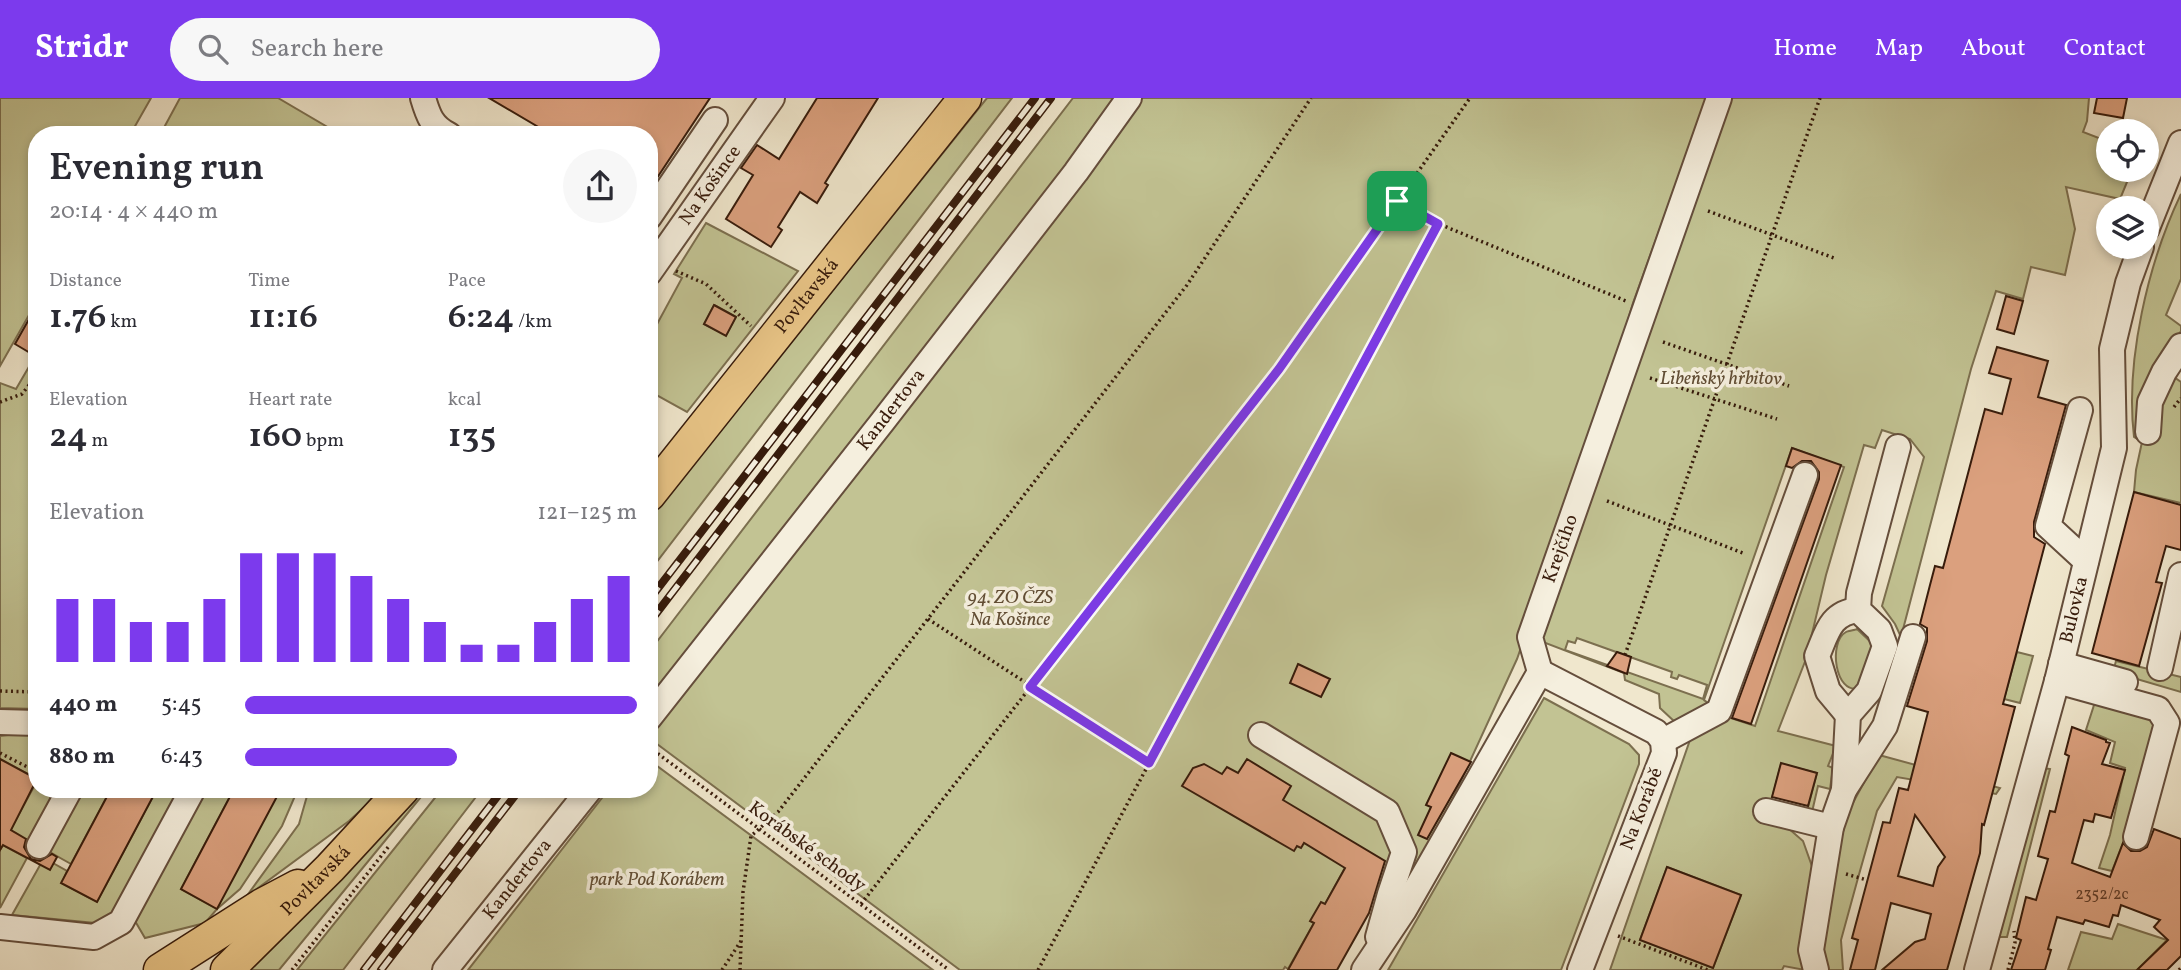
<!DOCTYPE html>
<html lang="en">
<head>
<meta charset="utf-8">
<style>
  :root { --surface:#fff; --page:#f7f7f7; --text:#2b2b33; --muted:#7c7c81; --accent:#7c3aed }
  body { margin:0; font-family:Vollkorn,serif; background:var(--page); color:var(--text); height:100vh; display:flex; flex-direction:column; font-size:26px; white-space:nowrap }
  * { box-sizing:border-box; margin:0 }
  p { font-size:23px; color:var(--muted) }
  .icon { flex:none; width:38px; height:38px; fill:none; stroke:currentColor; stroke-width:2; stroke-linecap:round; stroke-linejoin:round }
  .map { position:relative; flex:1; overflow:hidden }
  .details { position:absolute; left:28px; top:28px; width:630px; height:672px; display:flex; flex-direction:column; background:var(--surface); border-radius:28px; box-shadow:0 4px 10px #0003 }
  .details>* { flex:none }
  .buttons { position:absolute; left:2096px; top:21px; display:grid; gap:14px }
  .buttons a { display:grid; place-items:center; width:63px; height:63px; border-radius:50%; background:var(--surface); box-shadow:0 4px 10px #0003; font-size:35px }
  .pin { position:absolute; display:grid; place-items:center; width:60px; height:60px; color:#fff; margin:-30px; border-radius:14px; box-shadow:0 4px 10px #0006 }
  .round { display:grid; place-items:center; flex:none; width:74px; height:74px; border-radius:37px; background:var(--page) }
  .head { display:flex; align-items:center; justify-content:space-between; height:119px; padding:0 21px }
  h1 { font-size:38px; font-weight:600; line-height:52px }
  .stats { display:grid; grid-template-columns:repeat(3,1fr); gap:10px; height:119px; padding:7px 21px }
  .stats div { display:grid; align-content:center }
  .stats b { font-size:35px; font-weight:600 }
  .stats small { font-size:19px; font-weight:400 }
  .stats p { font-size:19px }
  .chart { height:196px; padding:14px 21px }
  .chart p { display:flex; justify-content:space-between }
  .chart svg { width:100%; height:126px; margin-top:7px; stroke:var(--accent); stroke-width:6 }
  ul { padding:0 21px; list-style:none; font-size:23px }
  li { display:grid; grid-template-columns:112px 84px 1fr; align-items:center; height:52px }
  li i { height:18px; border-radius:9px; background:var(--accent) }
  header { display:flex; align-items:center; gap:42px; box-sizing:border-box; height:98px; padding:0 35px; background:var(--accent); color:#fff }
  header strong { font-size:33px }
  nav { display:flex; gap:38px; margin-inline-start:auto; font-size:24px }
  .search { width:490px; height:63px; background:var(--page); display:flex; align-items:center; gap:18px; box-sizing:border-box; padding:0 24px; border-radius:38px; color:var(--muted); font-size:26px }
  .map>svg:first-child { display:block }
</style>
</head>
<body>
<header>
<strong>Stridr</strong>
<div class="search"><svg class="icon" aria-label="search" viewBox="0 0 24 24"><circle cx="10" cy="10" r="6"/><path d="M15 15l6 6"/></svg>Search here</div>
<nav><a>Home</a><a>Map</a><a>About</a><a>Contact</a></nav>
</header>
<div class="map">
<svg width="2181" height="872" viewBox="0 0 2181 872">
  <rect width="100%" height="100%" fill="#f0e7cd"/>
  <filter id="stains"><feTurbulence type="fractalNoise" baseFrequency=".00286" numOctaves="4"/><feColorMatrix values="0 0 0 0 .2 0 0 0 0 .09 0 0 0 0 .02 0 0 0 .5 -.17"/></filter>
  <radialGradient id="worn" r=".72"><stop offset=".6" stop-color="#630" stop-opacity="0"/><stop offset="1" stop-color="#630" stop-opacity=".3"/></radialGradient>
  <!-- green -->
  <g fill="#c2c393" stroke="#7c6f4f" stroke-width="2" fill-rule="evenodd">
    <polygon points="0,0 151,0 130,37 37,37 37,203 0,268"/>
    <polygon points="180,0 278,0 341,37 160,37"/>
    <polygon points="987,0 1012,0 649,474 649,421"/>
    <polygon points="1073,0 1707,0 1633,205 1585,367 1517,561 1408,798 1379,790 1345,770 1325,806 1311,823 1314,825 1288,871 1285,869 1283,872 960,872 649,640 649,554"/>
    <path d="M1725,0h364l-2,23 -4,11 26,10v28h23l-12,29 -54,-12 9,42 -10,46 -34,-8 -8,32 -27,-8 -25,78 -70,268 -6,-13 -13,-18 42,-149 -14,-18 -28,-9 -7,18 -11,-3 -38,130 -20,84 -28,72 58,15 -8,20 5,2 -3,21 -12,-3 -6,26 -5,-1 10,-38 -36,-9 -10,38 16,25 16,14 11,31 -9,98 -21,-4 -2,4h-172l81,-233 -31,-29 -1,-14 -34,-14 -1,-7 -89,-34zM1792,350l52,19 -89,259 -27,-9 -24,-17zM1577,540l95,34 -1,5 6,2 2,-4 28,10 -4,14 -138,-49 3,-9 7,2zM1667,769l74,28 -28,73 -73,-28z"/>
    <path d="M2181,96v85l-15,36 15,11v5l-23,35 23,16v121l-47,-11 2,-22 6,-28 -8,-5c-9,-76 14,-174 47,-243z"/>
    <path d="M706,125l92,48 -111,141 -38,-21v-52l33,-61 -8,-4zM714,207l22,12 -10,18 -22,-11z"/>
    <polygon points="37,255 37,611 0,610 0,285 16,291"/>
    <path d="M1857,531l19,18 -17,41c-24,7 -31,-46 -13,-56 1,-1 10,-2 11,-3z"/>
    <polygon points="2017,554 2033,558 2020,605 2004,601"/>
    <polygon points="2116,563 2181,579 2181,594 2113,574"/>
    <polygon points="1544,600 1629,646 1639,657 1639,666 1561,872 1388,872"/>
    <polygon points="2095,604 2152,620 2155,627 2126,737 2112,773 2099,770 2110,737 2125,670 2110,665 2115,644 2086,632"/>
    <polygon points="16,636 37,637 37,681 2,662 0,665 0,638"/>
    <polygon points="1879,657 2000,690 1996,696 1897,679 1877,713 1858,780 1841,842 1843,872 1824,872 1820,861 1843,723"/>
    <polygon points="649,662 933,872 468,872 609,691 649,691"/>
    <polygon points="2043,670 2050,671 2007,839 1999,839"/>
    <polygon points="37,683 37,691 62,691 29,750 7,738"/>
    <polygon points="81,691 111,691 71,766 48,753"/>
    <polygon points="157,691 186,691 106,826 12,817 44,760 67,773 62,785 97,804"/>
    <polygon points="205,691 234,691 181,791 217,811 271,691 298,691 282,728 240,791 217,811 205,825 145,840 135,823"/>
    <polygon points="309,691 384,691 349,723 246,799 299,726"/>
    <polygon points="442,691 482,691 343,872 297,872"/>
    <polygon points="421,692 425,694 279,872 247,872 384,733"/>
    <polygon points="3,747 27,760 0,810 0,752"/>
    <polygon points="2118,826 2167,842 2137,872 2068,872 2081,834 2112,841"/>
  </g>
  <!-- building -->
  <g fill="#dba07e" stroke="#371b0b" stroke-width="2" fill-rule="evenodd">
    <polygon points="489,0 710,0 649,92 649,37 552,37"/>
    <polygon points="817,0 878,0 825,85 828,87 817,105 800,94 778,129 782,132 771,149 726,121 753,77 741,70 757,47 779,61"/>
    <polygon points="2097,0 2127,0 2123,20 2094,15"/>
    <polygon points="2006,198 2023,203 2014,236 1997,231"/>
    <polygon points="37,207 37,259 15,246"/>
    <polygon points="714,207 736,219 726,238 704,226"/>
    <path d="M1997,249l51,14 -10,36 28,8 -32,117v15l11,7 -42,160 12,3 -31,118 -2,-1 -2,29 -33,117h-65l33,-28 10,-3 6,-25 -40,-11 -16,67h-25l8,-30 -6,-2 31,-116 7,1 9,-35 9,2 20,-78 -21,-6 20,-65v-13l-7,-4 10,-39 5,-19 8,2 42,-159 17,5 9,-35 -22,-6zM1915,717l30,42 -7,10 -5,19 -35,-10z"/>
    <polygon points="1792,350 1841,367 1751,626 1732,620 1819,381 1819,374 1811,363 1802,363 1792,370 1786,368"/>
    <polygon points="2134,394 2181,407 2181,452 2166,448 2156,484 2162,485 2139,568 2092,555"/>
    <polygon points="1617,554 1631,559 1627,576 1607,568"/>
    <polygon points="1298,566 1330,581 1321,599 1290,585"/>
    <polygon points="2072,629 2106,642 2106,644 2110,645 2102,666 2125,672 2111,720 2095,716 2093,724 2084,722 2072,765 2110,779 2123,745 2131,753 2140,753 2147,749 2154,731 2181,741 2181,858 2167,872 2137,872 2168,842 2154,829 2160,822 2121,807 2118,818 2113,817 2109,829 2085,822 2083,826 2057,819 2048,851 2051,852 2045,872 2011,872 2021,842 2016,840 2026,799 2036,802 2048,761 2038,758 2050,713 2055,714 2069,658 2065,656"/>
    <polygon points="1451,655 1471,664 1427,741 1418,737 1431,709 1426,707"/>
    <polygon points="0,661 37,681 11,732 26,741 24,749 31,761 40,763 52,756 57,759 50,772 3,747 0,752"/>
    <polygon points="1247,661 1291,688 1283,702 1385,763 1369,815 1337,872 1288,872 1314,825 1310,823 1321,804 1325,806 1345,770 1304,745 1301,750 1297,748 1294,753 1182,688 1193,670 1204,666 1222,676 1227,669 1238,675"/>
    <polygon points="1781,665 1817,675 1808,708 1772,699"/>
    <polygon points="111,691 157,691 97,804 61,785"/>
    <polygon points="234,691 281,691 217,811 181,791"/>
    <polygon points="1667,769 1741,797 1713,870 1640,842"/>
  </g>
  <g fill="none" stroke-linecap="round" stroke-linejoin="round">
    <!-- minor casing -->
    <g stroke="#654e3c" stroke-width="28">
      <g id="minor">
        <path d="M423,0c5,17 9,29 26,37"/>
        <polyline points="649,119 715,22"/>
        <polyline points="2147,130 2181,45"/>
        <path id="s1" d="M649,175l123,-175"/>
        <polyline points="2080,312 2048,428 2086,463"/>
        <polyline points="2148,334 2150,304 2164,274 2181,248"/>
        <polyline points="2061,566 2125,584"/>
        <polyline points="2160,570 2181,477"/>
        <polyline points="1540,574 1656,634 1663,643 1664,655 1580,872"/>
        <polyline points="2057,583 2158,611 2167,625 2136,739"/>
        <path d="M1848,617l-20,-24 -11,-35c10,-23 13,-43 41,-46"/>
        <path id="s2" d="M649,620l234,-297 193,-249 53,-74"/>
        <polyline points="0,624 37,625"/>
        <polyline points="1261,637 1387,714 1404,754 1390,796 1378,839"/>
        <polyline points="1663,643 1719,613 1805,377"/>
        <polyline points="1844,692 1848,617 1869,593 1885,548 1879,532 1858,512 1859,495 1898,349"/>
        <polyline points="1766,713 1831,729"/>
        <polyline points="39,748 70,691"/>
        <polyline points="0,829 94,839 121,824 193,691"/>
        <path id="s3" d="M445,872l145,-181"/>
        <path id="s4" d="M1364,872l40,-60 136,-238 -10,-35 189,-539"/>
        <polyline points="1816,872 1811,852 1831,729 1844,692 1885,628 1913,539"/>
        <path id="s5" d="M1977,872l80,-289 57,-233 -2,-99 16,-66 13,-36"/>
      </g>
    </g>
    <!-- major casing -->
    <g stroke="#371b0b" stroke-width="35">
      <g id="major">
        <path id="s6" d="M649,397l316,-397"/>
        <polyline points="160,872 262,807 298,788"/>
        <path id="s7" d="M227,872l103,-102 73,-79"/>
      </g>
    </g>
    <!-- path -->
    <g stroke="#371b0b" stroke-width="3.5" stroke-dasharray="2 3.5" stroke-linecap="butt">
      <polyline points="1397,103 1439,126 1626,203"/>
      <polyline points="1708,113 1834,160"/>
      <polyline points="676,173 706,186 751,228"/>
      <polyline points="1663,244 1789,288"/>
      <polyline points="1650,280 1777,321"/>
      <polyline points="0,304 22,296 37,277"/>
      <polyline points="2174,309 2181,300"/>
      <polyline points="1607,403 1743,455"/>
      <polyline points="928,521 1149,665"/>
      <polyline points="1625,557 1820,0"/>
      <polyline points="0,593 37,594"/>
      <polyline points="649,649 949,872"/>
      <polyline points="0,655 37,674"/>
      <polyline points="1846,776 1867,782"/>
      <polyline points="861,806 1279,271 1470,0"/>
      <polyline points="1618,838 1708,872"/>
      <polyline points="292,872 389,748"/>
      <polyline points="722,872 741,843"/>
      <polyline points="740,872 743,794 751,738 778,714 1187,187 1311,0"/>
      <polyline points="1038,872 1439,126"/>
      <polyline points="2008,872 2015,845 2014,833"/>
      <polyline points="2179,872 2181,870"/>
    </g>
    <!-- minor -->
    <use href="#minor" stroke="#f5efde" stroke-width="24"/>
    <!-- major -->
    <use href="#major" stroke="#e8c486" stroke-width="32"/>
    <!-- rail casing -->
    <g stroke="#371b0b" stroke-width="8">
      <g id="rail">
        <polyline points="649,502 1035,0"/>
        <polyline points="649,525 1051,0"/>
        <polyline points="364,872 503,691"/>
        <polyline points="381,872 520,691"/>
      </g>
    </g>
    <!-- rail -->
    <use href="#rail" stroke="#f5efde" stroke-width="5" stroke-dasharray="16" stroke-linecap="butt"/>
  </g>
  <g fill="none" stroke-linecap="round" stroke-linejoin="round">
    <!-- route casing -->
    <g stroke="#fff" stroke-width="14">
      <polygon id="route" points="1397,103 1438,126 1149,665 1030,589 1279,271"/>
    </g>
    <!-- route -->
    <use href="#route" stroke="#7c3aed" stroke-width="9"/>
  </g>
  <g text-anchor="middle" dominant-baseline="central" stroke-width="7" stroke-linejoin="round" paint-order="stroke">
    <!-- number labels -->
    <g font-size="16" fill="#603c28">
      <text x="2102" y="797">2352/2c</text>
    </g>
    <!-- street labels -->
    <g font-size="19" fill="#371b0b" stroke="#f5efde">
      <text stroke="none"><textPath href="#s1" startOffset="107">Na Košince</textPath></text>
      <text stroke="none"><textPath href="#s6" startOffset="254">Povltavská</textPath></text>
      <text stroke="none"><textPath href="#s2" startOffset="392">Kandertova</textPath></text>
      <text stroke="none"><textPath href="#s4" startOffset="476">Krejčího</textPath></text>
      <text stroke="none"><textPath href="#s5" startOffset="373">Bulovka</textPath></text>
      <text transform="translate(1642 711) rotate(-69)">Na Korábě</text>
      <text transform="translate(807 749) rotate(36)">Korábské schody</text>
      <text stroke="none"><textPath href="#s3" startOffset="116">Kandertova</textPath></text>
      <text stroke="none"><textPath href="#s7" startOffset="126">Povltavská</textPath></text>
    </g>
    <!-- park labels -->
    <g font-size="19" font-style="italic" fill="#614d34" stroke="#f5efde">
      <text x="1721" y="281">Libeňský hřbitov</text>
      <text x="1010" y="500">94. ZO ČZS<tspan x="1010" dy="22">Na Košince</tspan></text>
      <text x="657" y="782">park Pod Korábem</text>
    </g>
  </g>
  <rect width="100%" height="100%" filter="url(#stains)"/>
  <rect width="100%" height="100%" fill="url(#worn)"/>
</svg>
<div class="buttons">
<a><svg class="icon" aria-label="locate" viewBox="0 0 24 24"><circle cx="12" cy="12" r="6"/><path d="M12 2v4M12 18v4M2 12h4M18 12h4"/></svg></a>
<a><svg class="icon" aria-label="layers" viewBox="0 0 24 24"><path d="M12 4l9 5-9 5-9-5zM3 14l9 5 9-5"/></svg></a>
</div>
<div class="pin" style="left:1397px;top:103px;background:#1e9e55"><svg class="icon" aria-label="arrive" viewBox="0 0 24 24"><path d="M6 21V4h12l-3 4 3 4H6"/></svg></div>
<section class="details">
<div class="head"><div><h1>Evening run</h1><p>20:14 · 4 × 440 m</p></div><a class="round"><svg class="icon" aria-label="share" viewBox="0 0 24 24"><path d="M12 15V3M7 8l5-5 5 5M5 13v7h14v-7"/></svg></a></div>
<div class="stats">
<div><p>Distance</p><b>1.76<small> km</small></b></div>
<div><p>Time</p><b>11:16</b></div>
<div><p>Pace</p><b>6:24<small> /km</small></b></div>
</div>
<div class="stats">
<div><p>Elevation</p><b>24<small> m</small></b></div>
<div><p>Heart rate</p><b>160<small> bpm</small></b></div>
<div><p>kcal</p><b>135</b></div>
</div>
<div class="chart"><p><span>Elevation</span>121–125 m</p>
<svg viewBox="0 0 160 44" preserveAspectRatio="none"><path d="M5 44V22M15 44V22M25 44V30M35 44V30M45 44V22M55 44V6M65 44V6M75 44V6M85 44V14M95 44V22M105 44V30M115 44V38M125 44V38M135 44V30M145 44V22M155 44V14"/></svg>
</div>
<ul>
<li><b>440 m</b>5:45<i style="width:100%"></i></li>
<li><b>880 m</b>6:43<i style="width:54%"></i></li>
</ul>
</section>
</div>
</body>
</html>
